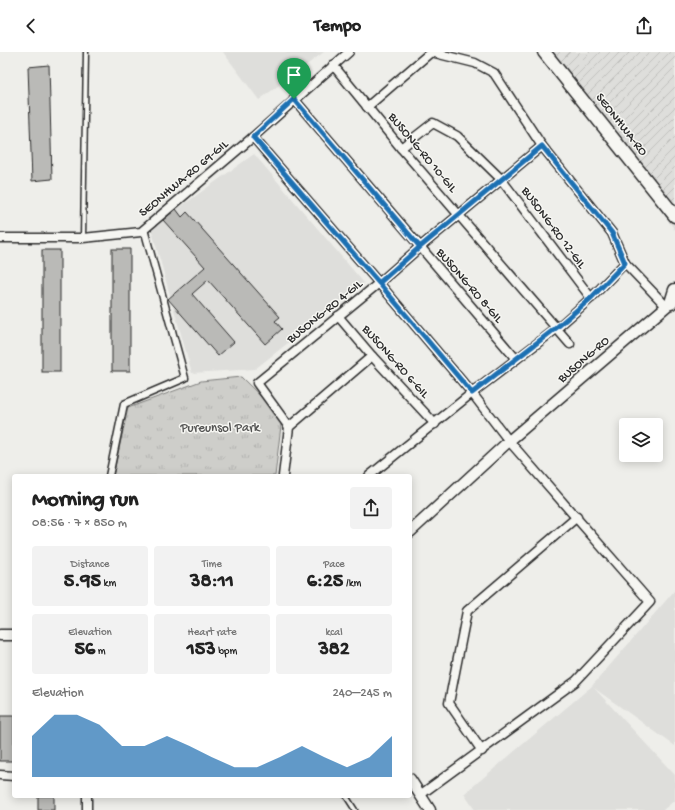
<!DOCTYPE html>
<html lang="en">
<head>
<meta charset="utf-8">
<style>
  :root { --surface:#fff; --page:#f2f2f2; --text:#222; --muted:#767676; --accent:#1f6fb2 }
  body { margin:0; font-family:"Gochi Hand",sans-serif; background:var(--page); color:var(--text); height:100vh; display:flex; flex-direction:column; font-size:15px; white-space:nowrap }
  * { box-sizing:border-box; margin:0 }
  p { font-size:13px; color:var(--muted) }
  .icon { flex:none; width:22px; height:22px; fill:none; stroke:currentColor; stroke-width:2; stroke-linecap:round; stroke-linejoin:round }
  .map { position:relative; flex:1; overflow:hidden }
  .side { position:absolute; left:12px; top:422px; width:400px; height:324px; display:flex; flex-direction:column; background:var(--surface); border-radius:4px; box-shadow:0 2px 10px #0003 }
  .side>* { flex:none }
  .buttons { position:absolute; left:619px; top:366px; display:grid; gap:8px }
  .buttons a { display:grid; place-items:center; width:44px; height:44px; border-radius:4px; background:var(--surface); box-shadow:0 2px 10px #0003; font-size:20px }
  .pin { position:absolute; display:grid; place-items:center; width:34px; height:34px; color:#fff; margin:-41px -17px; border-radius:50% 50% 50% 0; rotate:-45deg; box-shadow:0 0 4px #0007 }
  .pin .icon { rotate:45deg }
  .round { display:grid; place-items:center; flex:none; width:42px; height:42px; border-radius:4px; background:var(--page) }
  .head { display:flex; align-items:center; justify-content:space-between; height:68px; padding:0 20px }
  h1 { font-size:22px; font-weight:700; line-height:30px }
  .stats { display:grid; grid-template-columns:repeat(3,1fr); gap:6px; height:68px; padding:4px 20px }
  .stats div { display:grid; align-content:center; border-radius:4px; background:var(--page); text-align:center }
  .stats b { font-size:20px; font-weight:700 }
  .stats small { font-size:11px; font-weight:400 }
  .stats p { font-size:11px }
  .chart { height:112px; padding:8px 20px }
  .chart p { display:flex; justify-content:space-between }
  .chart svg { width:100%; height:72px; margin-top:4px; fill:var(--accent); opacity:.7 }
  header { display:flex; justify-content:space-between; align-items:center; height:52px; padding:0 20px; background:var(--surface); font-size:18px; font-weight:700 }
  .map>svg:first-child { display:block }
</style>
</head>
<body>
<header><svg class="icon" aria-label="back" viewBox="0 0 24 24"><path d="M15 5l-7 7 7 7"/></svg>Tempo<svg class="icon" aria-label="share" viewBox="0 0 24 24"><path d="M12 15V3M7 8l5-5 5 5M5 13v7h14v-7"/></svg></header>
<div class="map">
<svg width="675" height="758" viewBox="0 0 675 758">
  <defs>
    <pattern id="industrial-furrows" width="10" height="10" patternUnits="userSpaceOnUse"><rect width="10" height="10" fill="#dededb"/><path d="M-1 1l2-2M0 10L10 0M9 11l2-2" fill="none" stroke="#bfbfbc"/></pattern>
    <pattern id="grass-tufts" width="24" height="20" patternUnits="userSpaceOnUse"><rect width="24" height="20" fill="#cececa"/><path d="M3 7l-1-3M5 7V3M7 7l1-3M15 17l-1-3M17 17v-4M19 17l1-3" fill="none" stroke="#b1b1ae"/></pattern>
  </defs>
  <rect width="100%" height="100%" fill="#eeeeea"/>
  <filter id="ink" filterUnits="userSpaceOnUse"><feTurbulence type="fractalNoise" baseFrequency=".025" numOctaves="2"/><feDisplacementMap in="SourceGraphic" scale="8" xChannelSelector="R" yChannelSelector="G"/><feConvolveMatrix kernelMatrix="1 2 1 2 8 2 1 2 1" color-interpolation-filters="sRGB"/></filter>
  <g filter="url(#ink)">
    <!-- built -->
    <g fill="#dededb">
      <polygon points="223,0 324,0 259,48"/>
      <polygon points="254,102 364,231 255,317 192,321 151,176"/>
      <polygon points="675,538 675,694 594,636 675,723 675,748 663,758 475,758 464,742 592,634"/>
    </g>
    <!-- industrial -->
    <polygon fill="url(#industrial-furrows)" points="546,0 675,0 675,178 558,16"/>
    <!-- grass -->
    <polygon fill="url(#grass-tufts)" stroke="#7c7c7a" points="241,325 282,365 275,424 113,424 128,356 201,329"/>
    <!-- building -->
    <g fill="#babab7" stroke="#2b2b2b">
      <polygon points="49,13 52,127 32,129 28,15"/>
      <polygon points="176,157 182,165 187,160 280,265 275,269 282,277 265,292 208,228 192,242 234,290 218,304 168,247 205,215 163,168"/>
      <rect x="112" y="197" width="18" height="122"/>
      <rect x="42" y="198" width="18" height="122"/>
      <rect x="0" y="664" width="14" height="45"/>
      <rect x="38" y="744" width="16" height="14"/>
    </g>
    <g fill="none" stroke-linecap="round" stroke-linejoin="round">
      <!-- service casing -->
      <g stroke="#2b2b2b" stroke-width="7">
        <g id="service">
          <polyline points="83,186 86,0"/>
          <polyline points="346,744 355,758"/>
        </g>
      </g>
      <!-- pedestrian casing -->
      <g stroke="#2b2b2b" stroke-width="9">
        <polyline id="pedestrian" points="109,424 124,352 185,326 144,177"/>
      </g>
      <!-- minor casing -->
      <g stroke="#2b2b2b" stroke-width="11">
        <g id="minor">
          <polyline points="431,0 475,11 494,21 542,94 612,181 625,211 666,254"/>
          <polyline points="333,13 401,96 570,292"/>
          <polyline points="294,47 516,307"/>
          <polyline points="367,55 431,0"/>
          <polyline points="253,85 379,231 472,341 509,389 650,550 576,629 420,743"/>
          <polyline points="401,96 433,71 457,84 501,127 591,246"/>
          <polyline points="0,186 83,186 141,180 253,85 349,0"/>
          <polyline points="338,264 372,304 435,372"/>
          <polyline points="289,375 257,331 379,231 420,195 542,94"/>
          <polyline points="283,424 289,375 372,304"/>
          <polyline points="369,424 472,341 556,277 591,246 625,211"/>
          <polyline points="482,699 449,651 467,559 577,465"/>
          <polyline points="0,723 14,724"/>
          <polyline points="87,744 87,758"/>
        </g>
      </g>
      <!-- tertiary casing -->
      <g stroke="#2b2b2b" stroke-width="13">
        <g id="tertiary">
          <polyline points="410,480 509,389 675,247"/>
          <polyline points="0,583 14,583"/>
          <polyline points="410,727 430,758"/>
        </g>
      </g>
      <!-- secondary casing -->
      <g stroke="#2b2b2b" stroke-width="15">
        <g id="secondary">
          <polyline points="544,0 675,164"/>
          <polyline points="671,251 675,238"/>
        </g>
      </g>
      <!-- service -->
      <use href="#service" stroke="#f6f6f2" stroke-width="4"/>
      <!-- pedestrian -->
      <use href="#pedestrian" stroke="#f6f6f2" stroke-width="6"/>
      <!-- minor -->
      <use href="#minor" stroke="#f6f6f2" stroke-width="8"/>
      <!-- tertiary -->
      <use href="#tertiary" stroke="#f6f6f2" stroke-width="10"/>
      <!-- secondary -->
      <use href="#secondary" stroke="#f6f6f2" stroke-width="12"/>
    </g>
  </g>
  <g fill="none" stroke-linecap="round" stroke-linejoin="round" filter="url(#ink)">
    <!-- route casing -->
    <g stroke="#fff" stroke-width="8">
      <polyline id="route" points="294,47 420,195 379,231 472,341 556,276 591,246 625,211 612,181 542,94 420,195 379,231 253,85 294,47"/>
    </g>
    <!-- route -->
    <use href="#route" stroke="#1f6fb2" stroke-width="5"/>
  </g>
  <g text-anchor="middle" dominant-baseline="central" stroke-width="3" stroke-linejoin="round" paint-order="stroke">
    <!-- street labels -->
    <g font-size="13" fill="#2b2b2b" stroke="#f6f6f2">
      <text transform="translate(621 73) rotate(52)">SEONHWA-RO</text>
      <text transform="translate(422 101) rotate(50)">BUSONG-RO 10-GIL</text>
      <text transform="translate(184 127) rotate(-40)">SEONHWA-RO 69-GIL</text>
      <text transform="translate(553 176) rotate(53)">BUSONG-RO 12-GIL</text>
      <text transform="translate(469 234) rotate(49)">BUSONG-RO 8-GIL</text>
      <text transform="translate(325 260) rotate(-39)">BUSONG-RO 4-GIL</text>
      <text transform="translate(584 308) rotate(-41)">BUSONG-RO</text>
      <text transform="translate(395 310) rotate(48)">BUSONG-RO 6-GIL</text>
    </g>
    <!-- park labels -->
    <g font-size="13" fill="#545453" stroke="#f6f6f2">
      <text x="220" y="376">Pureunsol Park</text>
    </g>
  </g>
</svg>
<div class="buttons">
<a><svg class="icon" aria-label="layers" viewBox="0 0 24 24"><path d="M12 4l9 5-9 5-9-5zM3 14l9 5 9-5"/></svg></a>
</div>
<div class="pin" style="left:294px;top:47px;background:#1e9e55"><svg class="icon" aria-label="arrive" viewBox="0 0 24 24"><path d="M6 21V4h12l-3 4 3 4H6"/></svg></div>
<section class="side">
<div class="head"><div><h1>Morning run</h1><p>08:56 · 7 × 850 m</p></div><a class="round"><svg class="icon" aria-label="share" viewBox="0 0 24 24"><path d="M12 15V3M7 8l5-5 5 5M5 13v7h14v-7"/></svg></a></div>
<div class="stats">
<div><p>Distance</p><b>5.95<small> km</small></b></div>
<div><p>Time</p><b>38:11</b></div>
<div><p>Pace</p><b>6:25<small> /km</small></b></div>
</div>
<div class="stats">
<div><p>Elevation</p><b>56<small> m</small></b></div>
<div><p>Heart rate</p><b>153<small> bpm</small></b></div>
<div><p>kcal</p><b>382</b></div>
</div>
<div class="chart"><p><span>Elevation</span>240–245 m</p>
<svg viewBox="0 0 160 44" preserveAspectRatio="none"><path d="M0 44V19L10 6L20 6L30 12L40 25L50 25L60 19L70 25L80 32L90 38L100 38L110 32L120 25L130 32L140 38L150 32L160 19V44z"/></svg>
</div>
</section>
</div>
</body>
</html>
